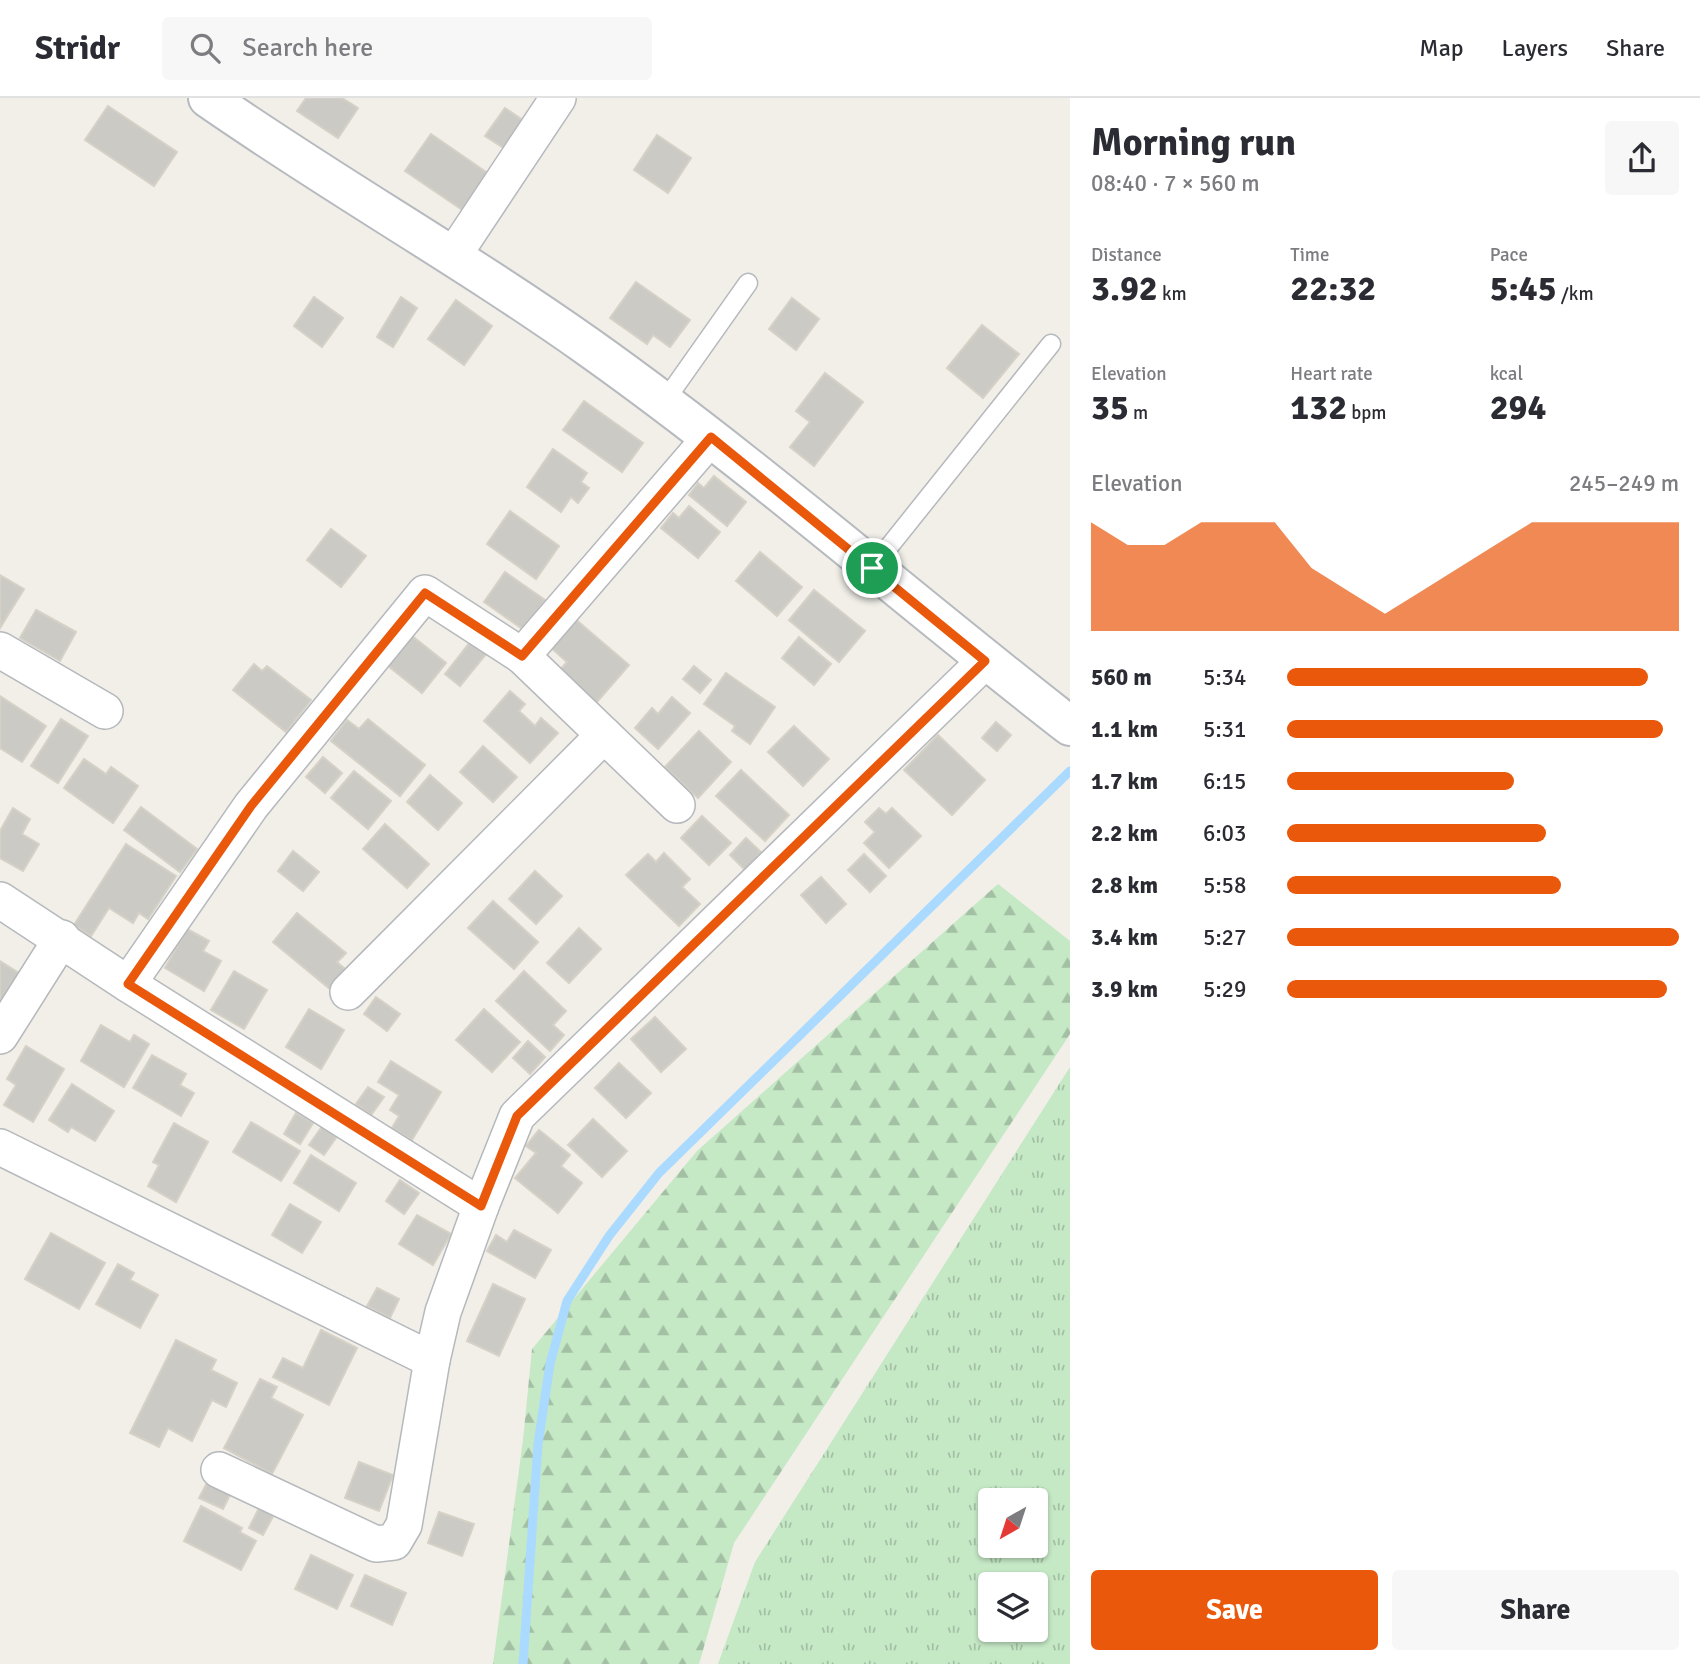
<!DOCTYPE html>
<html lang="en">
<head>
<meta charset="utf-8">
<style>
  :root { --surface:#fff; --page:#f7f7f7; --text:#2b2b33; --muted:#7c7c81; --line:#e1e1e2; --accent:#ea580c }
  body { margin:0; font-family:Signika,sans-serif; background:var(--page); color:var(--text); height:100vh; display:flex; flex-direction:column; font-size:26px; white-space:nowrap }
  * { box-sizing:border-box; margin:0 }
  p { font-size:23px; color:var(--muted) }
  .icon { flex:none; width:38px; height:38px; fill:none; stroke:currentColor; stroke-width:2; stroke-linecap:round; stroke-linejoin:round }
  .map { position:relative; flex:1; overflow:hidden }
  .panel { display:flex; flex-direction:column; background:var(--surface); width:630px }
  .panel>* { flex:none }
  .needle { width:46px; rotate:219deg }
  .buttons { position:absolute; left:978px; top:1390px; display:grid; gap:14px }
  .buttons a { display:grid; place-items:center; width:70px; height:70px; border-radius:7px; background:var(--surface); box-shadow:0 2px 5px #0004; font-size:35px }
  .pin { position:absolute; display:grid; place-items:center; width:60px; height:60px; color:#fff; margin:-30px; border:4px solid #fff; border-radius:50%; box-shadow:0 2px 7px #0007 }
  .round { display:grid; place-items:center; flex:none; width:74px; height:74px; border-radius:7px; background:var(--page) }
  .head { display:flex; align-items:center; justify-content:space-between; height:119px; padding:0 21px }
  h1 { font-size:38px; font-weight:800; line-height:52px }
  .stats { display:grid; grid-template-columns:repeat(3,1fr); gap:10px; height:119px; padding:7px 21px }
  .stats div { display:grid; align-content:center }
  .stats b { font-size:35px; font-weight:800 }
  .stats small { font-size:19px; font-weight:400 }
  .stats p { font-size:19px }
  .chart { height:196px; padding:14px 21px }
  .chart p { display:flex; justify-content:space-between }
  .chart svg { width:100%; height:126px; margin-top:7px; fill:var(--accent); opacity:.7 }
  .cta { display:flex; gap:14px; margin-top:auto; padding:14px 21px }
  .cta a { flex:1; height:80px; border-radius:7px; background:var(--accent); color:#fff; font-size:28px; font-weight:800; line-height:80px; text-align:center }
  .cta a+a { background:var(--page); color:var(--text) }
  ul { padding:0 21px; list-style:none; font-size:23px }
  li { display:grid; grid-template-columns:112px 84px 1fr; align-items:center; height:52px }
  li i { height:18px; border-radius:9px; background:var(--accent) }
  header { display:flex; align-items:center; gap:42px; box-sizing:border-box; height:98px; padding:0 35px; background:var(--surface); border-bottom:2px solid var(--line) }
  header strong { font-size:33px }
  nav { display:flex; gap:38px; margin-inline-start:auto; font-size:24px }
  .search { width:490px; height:63px; background:var(--page); display:flex; align-items:center; gap:18px; box-sizing:border-box; padding:0 24px; border-radius:7px; color:var(--muted); font-size:26px }
  main { display:flex; flex:1; min-height:0 }
  .map>svg:first-child { display:block }
</style>
</head>
<body>
<header>
<strong>Stridr</strong>
<div class="search"><svg class="icon" aria-label="search" viewBox="0 0 24 24"><circle cx="10" cy="10" r="6"/><path d="M15 15l6 6"/></svg>Search here</div>
<nav><a>Map</a><a>Layers</a><a>Share</a></nav>
</header>
<main>
<div class="map">
<svg width="1070" height="1566" viewBox="0 0 1070 1566">
  <defs>
    <pattern id="grass-tufts" width="24" height="20" patternUnits="userSpaceOnUse" patternTransform="scale(1.75)"><rect width="24" height="20" fill="#c5e8c5"/><path d="M3 7l-1-3M5 7V3M7 7l1-3M15 17l-1-3M17 17v-4M19 17l1-3" fill="none" stroke="#a3c0a4"/></pattern>
    <pattern id="forest-firs" width="22" height="20" patternUnits="userSpaceOnUse" patternTransform="scale(1.75)"><rect width="22" height="20" fill="#c5e8c5"/><path d="M5 1l3.5 6h-7zM16 11l3.5 6h-7z" fill="#a3c0a4"/></pattern>
  </defs>
  <rect width="100%" height="100%" fill="#f1efe8"/>
  <!-- grass -->
  <path fill="url(#grass-tufts)" fill-rule="evenodd" d="M1070,969v597h-352l37,-102zM990,1402h46v45h-46zM990,1486h46v45h-46z"/>
  <!-- forest -->
  <polygon fill="url(#forest-firs)" points="998,786 1070,843 1070,936 734,1445 699,1566 493,1566 523,1342 532,1251 697,1053"/>
  <g fill="none" stroke-linecap="round" stroke-linejoin="round">
    <!-- stream -->
    <polyline stroke="#aadaff" stroke-width="9" points="523,1566 538,1346 550,1266 567,1203 609,1138 659,1075 1070,673"/>
  </g>
  <!-- building -->
  <g fill="#cccac5" stroke="#d6d1c6" stroke-width="2">
    <polygon points="306,0 342,0 358,10 338,40 297,13"/>
    <polygon points="108,8 177,54 154,88 85,42"/>
    <polygon points="505,10 527,25 508,53 485,38"/>
    <polygon points="431,36 489,76 464,113 405,73"/>
    <polygon points="657,37 691,60 668,95 634,72"/>
    <polygon points="636,184 690,222 670,249 653,237 647,246 610,220"/>
    <polygon points="314,199 343,220 322,249 294,228"/>
    <polygon points="401,199 417,210 393,249 377,239"/>
    <polygon points="792,200 819,221 796,252 769,231"/>
    <polygon points="456,202 492,228 464,267 428,241"/>
    <polygon points="982,227 1019,256 983,300 947,270"/>
    <polygon points="825,275 863,304 814,368 790,349 810,324 796,313"/>
    <polygon points="584,303 643,345 622,374 563,332"/>
    <polygon points="553,351 587,375 581,384 589,390 578,405 571,399 561,414 527,389"/>
    <polygon points="714,378 746,404 727,428 689,397 698,385 704,390"/>
    <polygon points="689,408 720,434 698,460 661,430 673,415 679,420"/>
    <polygon points="510,413 559,448 536,481 487,446"/>
    <polygon points="331,431 366,458 341,489 307,462"/>
    <polygon points="760,454 802,489 777,518 736,483"/>
    <polygon points="505,474 545,502 524,532 484,504"/>
    <polygon points="0,477 24,491 0,530"/>
    <polygon points="814,492 865,533 839,564 789,522"/>
    <polygon points="36,512 76,534 60,563 20,540"/>
    <polygon points="574,520 629,567 596,605 559,573 567,564 550,549"/>
    <polygon points="411,537 446,565 422,595 387,567"/>
    <polygon points="799,539 831,566 814,587 782,560"/>
    <polygon points="471,543 487,555 460,588 445,576"/>
    <polygon points="254,566 262,573 267,568 311,602 286,634 233,592"/>
    <polygon points="694,568 711,582 700,595 683,581"/>
    <polygon points="726,575 775,609 750,646 732,633 735,628 704,606"/>
    <polygon points="510,593 525,606 519,613 535,628 541,620 558,635 530,665 484,623"/>
    <polygon points="0,598 46,628 22,664 0,650"/>
    <polygon points="672,599 690,615 658,651 635,630 652,610 658,616"/>
    <polygon points="61,621 88,638 58,685 31,668"/>
    <polygon points="368,621 425,667 400,698 331,643 347,622 359,631"/>
    <polygon points="996,624 1011,637 997,653 982,640"/>
    <polygon points="794,628 829,661 803,688 768,654"/>
    <polygon points="699,633 731,664 698,700 665,669"/>
    <polygon points="938,637 985,682 952,717 904,672"/>
    <polygon points="483,648 517,679 493,704 460,674"/>
    <polygon points="323,659 342,675 325,695 306,679"/>
    <polygon points="84,661 106,676 111,669 138,688 113,725 64,690"/>
    <polygon points="741,672 789,717 765,743 716,698"/>
    <polygon points="354,673 391,703 368,731 331,700"/>
    <polygon points="430,677 462,705 438,732 407,704"/>
    <polygon points="141,709 197,751 180,774 124,732"/>
    <polygon points="13,710 30,721 22,736 39,746 23,773 0,760 0,733"/>
    <polygon points="879,710 886,716 892,710 921,738 889,770 864,745 875,734 865,724"/>
    <polygon points="702,718 731,745 709,767 681,740"/>
    <polygon points="385,726 429,766 407,790 363,751"/>
    <polygon points="746,740 761,754 745,772 730,757"/>
    <polygon points="126,746 176,778 148,821 139,815 133,825 109,810 91,838 74,827"/>
    <polygon points="293,753 319,774 303,793 278,773"/>
    <polygon points="664,755 690,781 682,789 700,806 679,828 626,777 648,756 656,764"/>
    <polygon points="864,756 886,778 870,794 848,772"/>
    <polygon points="535,773 562,798 536,826 509,801"/>
    <polygon points="821,779 846,806 826,825 801,797"/>
    <polygon points="493,803 538,844 514,871 468,830"/>
    <polygon points="297,815 346,855 337,864 352,877 336,896 273,844"/>
    <polygon points="579,830 601,851 569,885 547,865"/>
    <polygon points="187,831 209,843 203,853 221,863 204,893 165,870"/>
    <polygon points="0,863 19,875 0,908"/>
    <polygon points="234,873 267,892 244,931 211,912"/>
    <polygon points="524,873 566,913 553,927 564,937 550,953 496,903"/>
    <polygon points="376,899 400,916 387,933 364,916"/>
    <polygon points="309,911 344,932 321,971 286,949"/>
    <polygon points="484,911 520,944 492,974 456,942"/>
    <polygon points="655,919 686,951 661,974 631,941"/>
    <polygon points="101,927 130,944 134,937 149,946 124,989 81,963"/>
    <polygon points="528,943 545,959 530,976 513,960"/>
    <polygon points="26,948 64,971 33,1024 4,1007 16,987 7,981"/>
    <polygon points="152,957 186,976 180,987 194,995 181,1018 133,990"/>
    <polygon points="391,963 441,994 412,1042 392,1030 399,1018 390,1012 399,997 378,984"/>
    <polygon points="619,965 651,995 626,1020 595,990"/>
    <polygon points="72,986 114,1013 95,1043 71,1029 68,1034 49,1022"/>
    <polygon points="368,989 384,999 371,1017 356,1006"/>
    <polygon points="296,1015 313,1025 300,1046 284,1036"/>
    <polygon points="593,1021 627,1053 602,1079 568,1047"/>
    <polygon points="251,1024 300,1053 281,1083 233,1054"/>
    <polygon points="174,1025 208,1044 176,1104 148,1088 159,1067 153,1064"/>
    <polygon points="323,1027 338,1037 324,1057 309,1047"/>
    <polygon points="539,1032 570,1057 561,1068 582,1085 558,1115 515,1080 536,1055 526,1048"/>
    <polygon points="311,1057 356,1085 339,1113 294,1085"/>
    <polygon points="400,1082 419,1095 404,1116 386,1103"/>
    <polygon points="290,1106 321,1124 302,1155 272,1137"/>
    <polygon points="417,1117 451,1136 433,1167 399,1146"/>
    <polygon points="514,1132 551,1152 535,1180 487,1153 496,1137 507,1144"/>
    <polygon points="51,1135 105,1165 79,1211 25,1181"/>
    <polygon points="118,1166 134,1175 130,1182 158,1197 140,1230 96,1206"/>
    <polygon points="493,1186 525,1201 499,1258 467,1243"/>
    <polygon points="377,1190 399,1201 390,1220 367,1208"/>
    <polygon points="321,1232 357,1250 329,1307 273,1279 283,1260 303,1270"/>
    <polygon points="176,1242 216,1262 211,1272 237,1285 226,1309 212,1302 192,1343 168,1330 159,1349 130,1335"/>
    <polygon points="260,1281 277,1289 271,1300 303,1317 272,1376 224,1350"/>
    <polygon points="359,1364 393,1377 379,1413 345,1400"/>
    <polygon points="209,1381 232,1393 223,1411 199,1400"/>
    <polygon points="262,1404 277,1411 263,1437 249,1430"/>
    <polygon points="201,1408 242,1430 240,1434 256,1443 241,1472 184,1443"/>
    <polygon points="439,1414 474,1426 462,1458 428,1445"/>
    <polygon points="311,1457 353,1477 337,1511 295,1491"/>
    <polygon points="365,1477 406,1495 392,1527 351,1508"/>
  </g>
  <g fill="none" stroke-linecap="round" stroke-linejoin="round">
    <!-- lane casing -->
    <g stroke="#b5b8bc" stroke-width="21">
      <g id="lane">
        <polyline points="664,304 748,185"/>
        <polyline points="872,470 1051,246"/>
      </g>
    </g>
    <!-- street casing -->
    <g stroke="#b5b8bc" stroke-width="38">
      <g id="street">
        <polyline points="453,158 558,0"/>
        <polyline points="0,552 105,613"/>
        <polyline points="522,558 677,707"/>
        <polyline points="0,802 128,886 481,1108"/>
        <polyline points="128,886 251,708 425,495 522,558 711,339"/>
        <polyline points="348,894 604,637"/>
        <polyline points="0,938 62,840"/>
        <polyline points="0,1049 432,1262"/>
        <polyline points="219,1372 376,1446 394,1444 404,1427 432,1262 443,1214 481,1108 517,1018 985,563"/>
      </g>
    </g>
    <!-- secondary casing -->
    <g stroke="#b6babf" stroke-width="42">
      <path id="secondary" d="M208,0c125,87 258,162 382,250 166,118 319,253 480,378"/>
    </g>
    <!-- lane -->
    <use href="#lane" stroke="#fff" stroke-width="18"/>
    <!-- street -->
    <use href="#street" stroke="#fff" stroke-width="35"/>
    <!-- secondary -->
    <use href="#secondary" stroke="#fff" stroke-width="38"/>
  </g>
  <g fill="none" stroke-linecap="round" stroke-linejoin="round">
    <!-- route casing -->
    <g stroke="#fff" stroke-width="14">
      <polygon id="route" points="711,339 985,563 517,1018 481,1108 128,886 251,708 425,495 522,558"/>
    </g>
    <!-- route -->
    <use href="#route" stroke="#ea580c" stroke-width="9"/>
  </g>
</svg>
<div class="buttons">
<a><svg class="needle" viewBox="-14 -14 28 28"><path d="M0-13l5 13h-10z" fill="#e53935"/><path d="M0 13l5-13h-10z" fill="#7c7c81"/></svg></a>
<a><svg class="icon" aria-label="layers" viewBox="0 0 24 24"><path d="M12 4l9 5-9 5-9-5zM3 14l9 5 9-5"/></svg></a>
</div>
<div class="pin" style="left:872px;top:470px;background:#1e9e55"><svg class="icon" aria-label="arrive" viewBox="0 0 24 24"><path d="M6 21V4h12l-3 4 3 4H6"/></svg></div>
</div>
<section class="panel">
<div class="head"><div><h1>Morning run</h1><p>08:40 · 7 × 560 m</p></div><a class="round"><svg class="icon" aria-label="share" viewBox="0 0 24 24"><path d="M12 15V3M7 8l5-5 5 5M5 13v7h14v-7"/></svg></a></div>
<div class="stats">
<div><p>Distance</p><b>3.92<small> km</small></b></div>
<div><p>Time</p><b>22:32</b></div>
<div><p>Pace</p><b>5:45<small> /km</small></b></div>
</div>
<div class="stats">
<div><p>Elevation</p><b>35<small> m</small></b></div>
<div><p>Heart rate</p><b>132<small> bpm</small></b></div>
<div><p>kcal</p><b>294</b></div>
</div>
<div class="chart"><p><span>Elevation</span>245–249 m</p>
<svg viewBox="0 0 160 44" preserveAspectRatio="none"><path d="M0 44V6L10 14L20 14L30 6L40 6L50 6L60 22L70 30L80 38L90 30L100 22L110 14L120 6L130 6L140 6L150 6L160 6V44z"/></svg>
</div>
<ul>
<li><b>560 m</b>5:34<i style="width:92%"></i></li>
<li><b>1.1 km</b>5:31<i style="width:96%"></i></li>
<li><b>1.7 km</b>6:15<i style="width:58%"></i></li>
<li><b>2.2 km</b>6:03<i style="width:66%"></i></li>
<li><b>2.8 km</b>5:58<i style="width:70%"></i></li>
<li><b>3.4 km</b>5:27<i style="width:100%"></i></li>
<li><b>3.9 km</b>5:29<i style="width:97%"></i></li>
</ul>
<div class="cta"><a>Save</a><a>Share</a></div>
</section>
</main>
</body>
</html>
